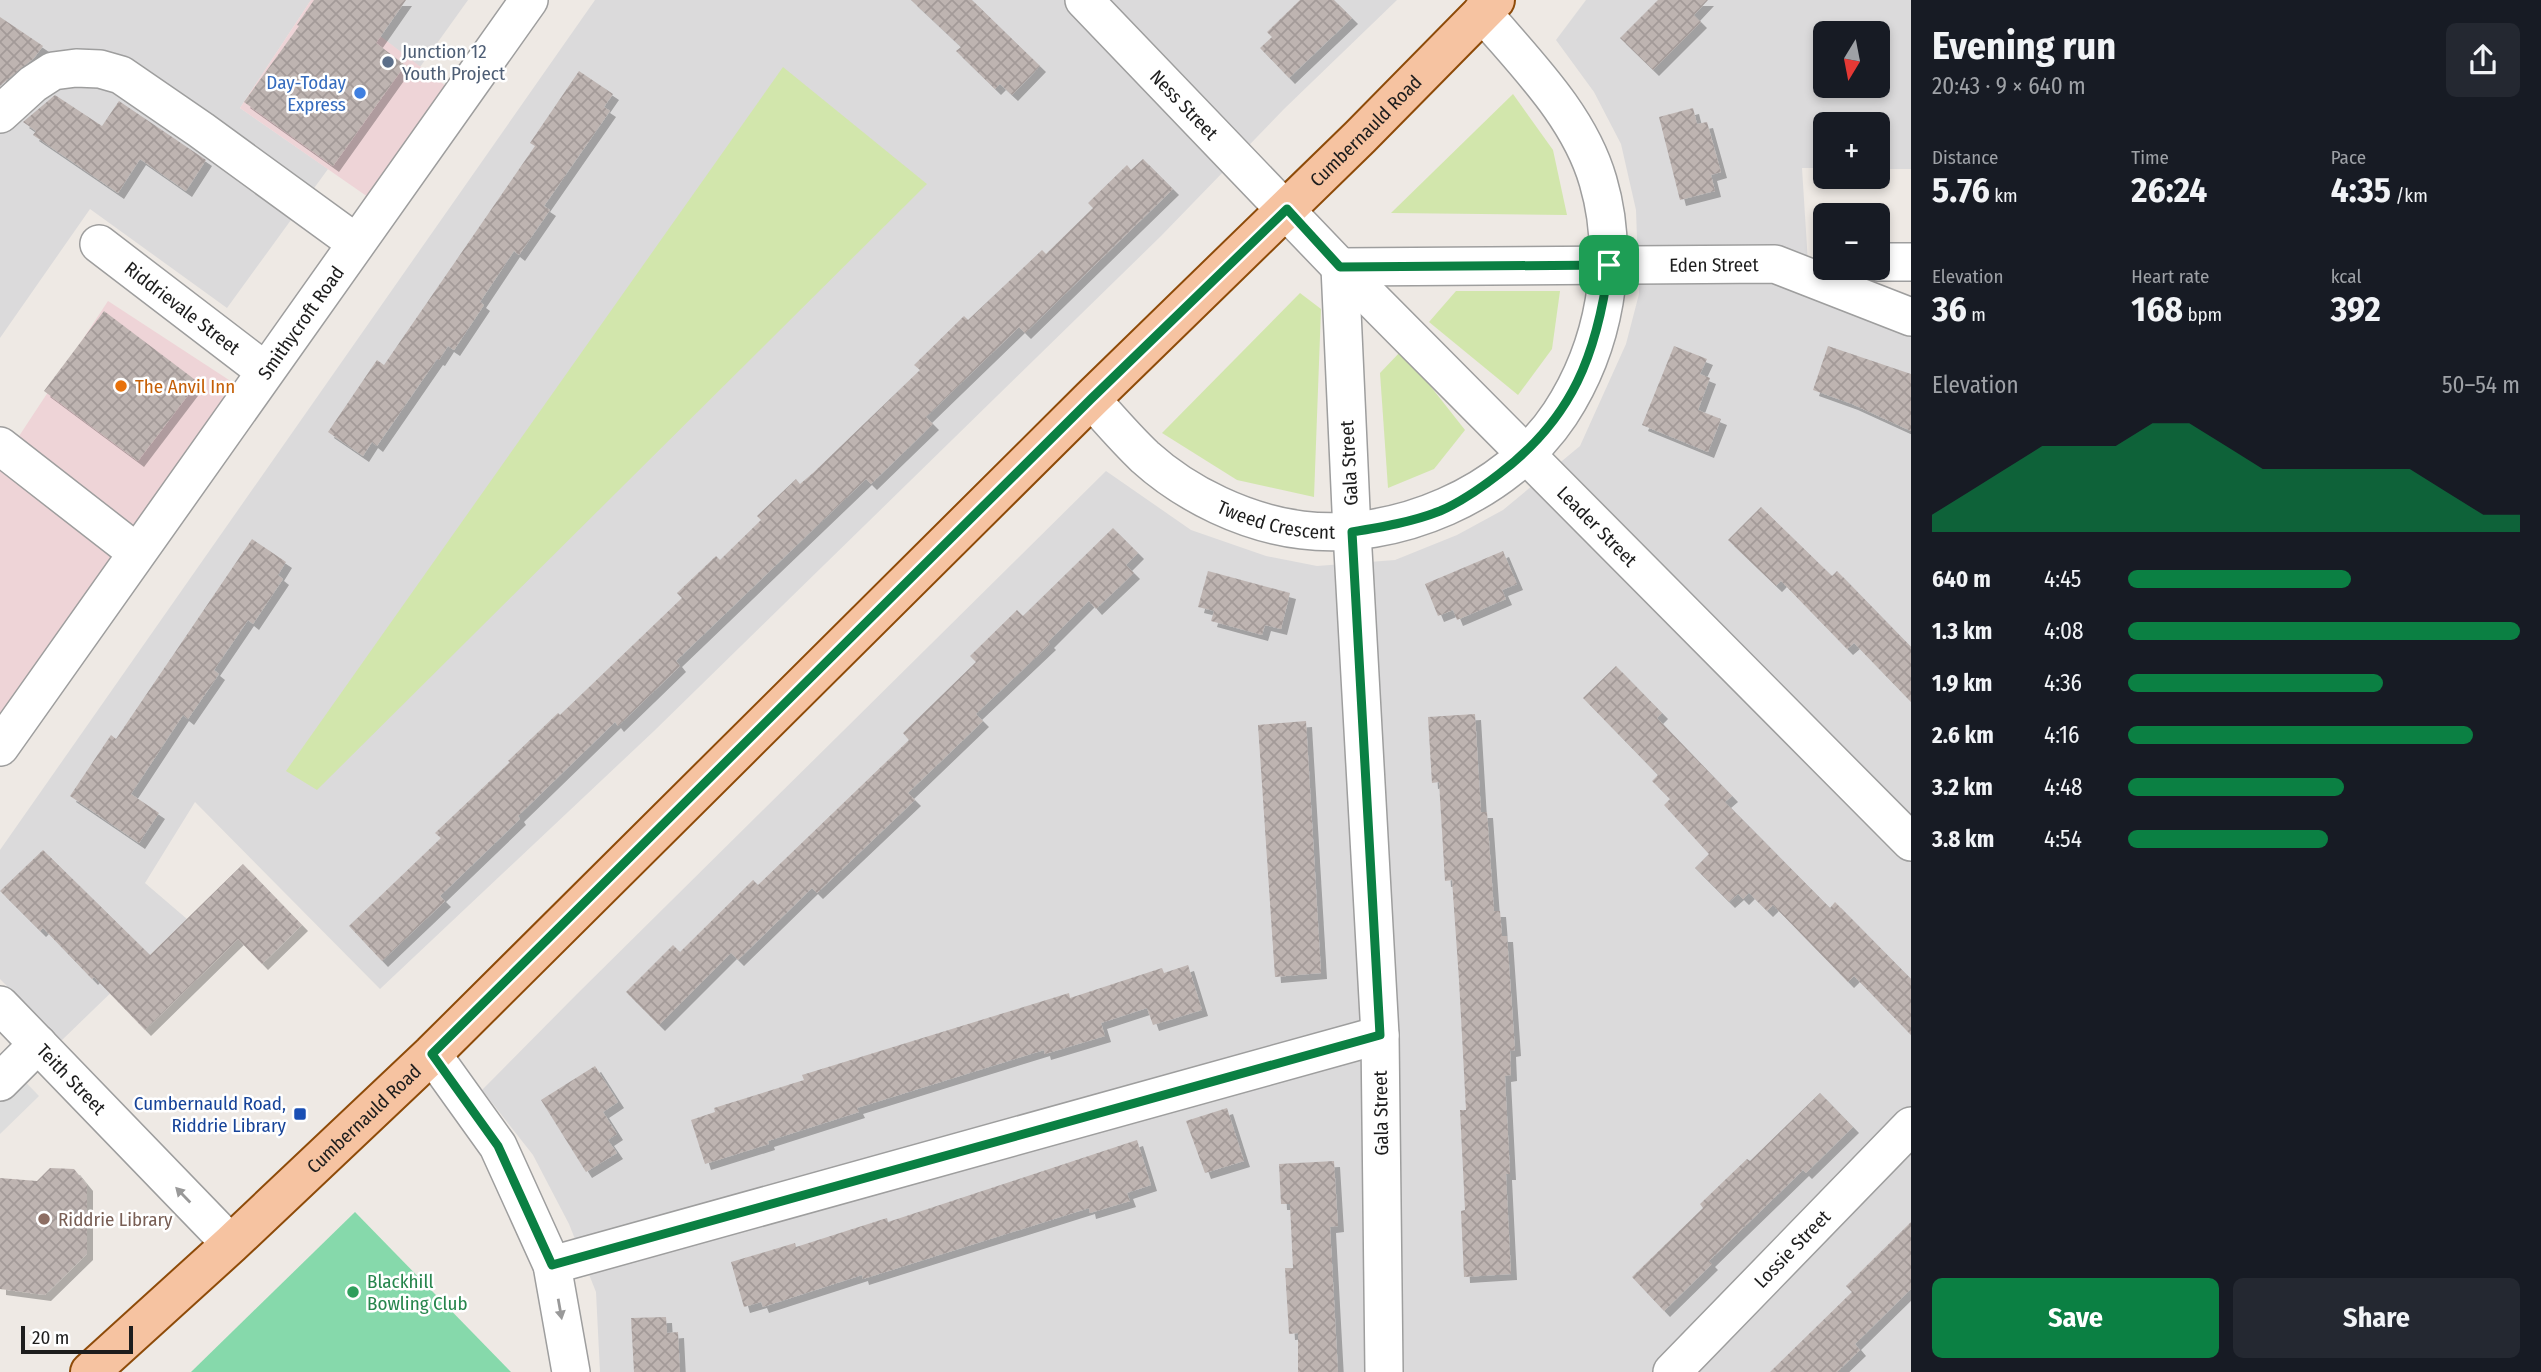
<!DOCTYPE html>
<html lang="en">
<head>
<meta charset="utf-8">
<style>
  :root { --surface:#171b24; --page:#242831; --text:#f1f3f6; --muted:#9ea1a6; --accent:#0b8043 }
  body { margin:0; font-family:"Fira Sans Condensed",sans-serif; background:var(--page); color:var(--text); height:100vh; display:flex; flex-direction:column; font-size:26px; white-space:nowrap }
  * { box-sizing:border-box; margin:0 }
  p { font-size:23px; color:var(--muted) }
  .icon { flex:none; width:38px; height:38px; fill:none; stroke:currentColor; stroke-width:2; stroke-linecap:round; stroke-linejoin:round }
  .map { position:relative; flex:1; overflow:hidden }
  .drawer { display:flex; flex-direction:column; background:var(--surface); width:630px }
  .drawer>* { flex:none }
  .needle { width:46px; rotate:190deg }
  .controls { position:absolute; left:1813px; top:21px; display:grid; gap:14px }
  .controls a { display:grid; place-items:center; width:77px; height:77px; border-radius:10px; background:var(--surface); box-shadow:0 4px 10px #0003; font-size:35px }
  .scale { position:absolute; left:21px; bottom:18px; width:112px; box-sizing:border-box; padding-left:7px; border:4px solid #1d1d1d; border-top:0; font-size:19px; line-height:24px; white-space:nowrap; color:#1d1d1d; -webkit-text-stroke:5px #fff; paint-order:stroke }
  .pin { position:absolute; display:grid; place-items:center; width:60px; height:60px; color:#fff; margin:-30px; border-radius:14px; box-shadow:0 4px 10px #0006 }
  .round { display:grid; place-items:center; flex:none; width:74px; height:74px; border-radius:10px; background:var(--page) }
  .summary { display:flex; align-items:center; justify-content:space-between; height:119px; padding:0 21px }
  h1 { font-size:38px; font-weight:700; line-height:52px }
  .metrics { display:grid; grid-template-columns:repeat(3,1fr); gap:10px; height:119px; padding:7px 21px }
  .metrics div { display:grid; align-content:center }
  .metrics b { font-size:35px; font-weight:700 }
  .metrics small { font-size:19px; font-weight:400 }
  .metrics p { font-size:19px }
  .chart { height:196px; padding:14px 21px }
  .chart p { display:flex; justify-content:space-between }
  .chart svg { width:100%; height:126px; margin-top:7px; fill:var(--accent); opacity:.7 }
  .action { display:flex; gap:14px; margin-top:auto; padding:14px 21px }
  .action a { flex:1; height:80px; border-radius:10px; background:var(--accent); color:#fff; font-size:28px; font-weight:700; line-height:80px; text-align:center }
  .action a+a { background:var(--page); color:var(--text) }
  ul { padding:0 21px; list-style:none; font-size:23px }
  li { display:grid; grid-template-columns:112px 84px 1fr; align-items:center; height:52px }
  li i { height:18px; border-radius:9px; background:var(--accent) }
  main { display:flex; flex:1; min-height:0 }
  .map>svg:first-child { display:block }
</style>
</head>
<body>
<main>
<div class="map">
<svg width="1911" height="1372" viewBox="0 0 1911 1372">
  <defs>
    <pattern id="building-cross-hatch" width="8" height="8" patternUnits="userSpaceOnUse" patternTransform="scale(1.75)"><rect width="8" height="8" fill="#beb4b1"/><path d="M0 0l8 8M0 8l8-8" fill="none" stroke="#a39a98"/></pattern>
    <filter id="shadow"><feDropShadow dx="6" dy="6" stdDeviation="0" flood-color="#0004"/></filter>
  </defs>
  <rect width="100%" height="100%" fill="#eee9e4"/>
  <!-- residential -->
  <g fill="#dbdadb" fill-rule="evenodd">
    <polygon points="0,0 311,0 240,108 328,169 227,308 90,209 0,338"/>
    <polygon points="333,0 468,0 420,67"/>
    <polygon points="595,0 1397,0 1284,109 1161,236 654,731 380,989 195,802 145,883 187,919 61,1041 0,979 0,850"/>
    <path d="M1586,0h325v169h-33v-45h-53v44h-23l6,95 103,61v1048h-1311l-4,-80 -27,-68 -36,-69 -51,-65 95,-96 529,-523 85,59 75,26 51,10 78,-6 62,-25 46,-25 77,-64 46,-102 13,-50 -3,-84 -15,-66 -27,-52 -38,-52zM1825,33h53v53h-53z"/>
  </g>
  <!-- commercial -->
  <g fill="#eed4d7">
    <polygon points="311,0 333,0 455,93 378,204 240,108"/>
    <polygon points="108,301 255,397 0,760 0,465"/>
  </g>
  <!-- grass -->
  <g fill="#d2e6ac">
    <polygon points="783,67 927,184 317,790 286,771"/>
    <polygon points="1513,94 1553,150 1567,215 1391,213"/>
    <polygon points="1456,291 1560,291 1552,349 1518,395 1429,322"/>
    <polygon points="1300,293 1321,309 1314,497 1237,480 1162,433"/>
    <polygon points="1402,350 1465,430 1434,469 1388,488 1380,373"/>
  </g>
  <!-- pitch -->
  <polygon fill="#86d9ab" points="355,1212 511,1372 191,1372"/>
  <!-- parking -->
  <polygon fill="#ddd" points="0,1056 39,1096 0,1134"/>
  <!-- building -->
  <g fill="url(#building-cross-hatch)" filter="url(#shadow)">
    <polygon points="314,0 406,0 376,43 405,65 333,166 244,102 299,26 297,25"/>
    <polygon points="911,0 972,0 1040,66 1012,95 1000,84 995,89 956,51 961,47"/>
    <polygon points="1300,0 1334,0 1352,18 1289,78 1260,48 1272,37 1267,32"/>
    <polygon points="1658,0 1708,0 1694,15 1701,22 1653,70 1620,38"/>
    <polygon points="0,17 43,46 34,58 0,86"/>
    <polygon points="579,71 613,94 604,107 610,111 544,206 550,210 519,255 514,251 480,302 484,305 454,350 448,346 439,360 437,359 377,446 372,442 363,456 328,432 377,360 384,365 535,146 530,143"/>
    <polygon points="55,95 102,126 119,101 206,160 186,191 140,159 118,193 33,135 36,131 23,122"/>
    <polygon points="1693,108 1697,124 1707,122 1721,172 1711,175 1715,191 1680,200 1659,117"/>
    <polygon points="1143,159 1173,189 1025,333 1019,327 926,417 933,424 871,484 866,479 676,661 680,666 618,726 615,722 518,816 520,819 440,896 445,901 382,961 349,926 441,838 435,833 510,762 508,761 558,713 560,715 682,598 677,593 716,556 720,560 761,520 757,516 796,479 800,484 813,473 920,370 914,365 964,316 968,320 1042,250 1046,254 1093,208 1088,203 1127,165 1131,170"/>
    <polygon points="104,311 198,382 138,461 44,391"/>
    <polygon points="1674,346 1707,359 1700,374 1710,378 1698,410 1721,419 1708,452 1642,425"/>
    <polygon points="1828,346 1911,374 1911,431 1852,404 1813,390"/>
    <polygon points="1761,507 1832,576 1837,571 1911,647 1911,702 1854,643 1847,649 1781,581 1776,586 1728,540"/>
    <polygon points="1113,528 1138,553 1126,565 1134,573 1096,609 1089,601 1048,642 1050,644 976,714 983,721 908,793 915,800 817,893 812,888 738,960 731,953 659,1025 626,992 673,945 680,952 753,880 758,885 909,740 903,733 976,662 970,656 1017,610 1023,616"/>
    <polygon points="252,539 286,562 278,575 283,579 253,624 248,620 214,670 219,674 188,719 183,715 131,794 159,813 139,843 70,796 111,735 116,739"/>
    <polygon points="1503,551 1517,584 1502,590 1506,599 1457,620 1453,610 1438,616 1425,584"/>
    <polygon points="1208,571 1290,593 1281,629 1265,625 1262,635 1211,621 1214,611 1198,607"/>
    <polygon points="1616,666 1662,713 1657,718 1732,796 1725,802 1830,908 1835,902 1911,979 1911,1035 1854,976 1848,982 1773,905 1767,911 1749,893 1743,899 1738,894 1729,902 1695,868 1709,854 1664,805 1670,799 1652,781 1658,775 1583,698"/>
    <polygon points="1475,714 1481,812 1487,812 1494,911 1500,911 1502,936 1507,936 1515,1050 1510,1051 1511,1075 1505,1076 1510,1174 1506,1174 1511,1274 1464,1277 1461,1211 1465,1210 1460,1110 1466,1110 1459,980 1452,880 1445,881 1439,782 1432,783 1428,717"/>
    <polygon points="1306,721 1321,973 1275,977 1258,725"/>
    <polygon points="43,850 150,955 243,864 302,925 262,964 238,939 145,1030 94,977 92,979 43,928 40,931 0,891"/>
    <polygon points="1188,965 1202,1010 1153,1025 1147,1008 1101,1023 1105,1036 1045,1054 1044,1050 857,1108 859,1112 768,1141 769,1144 705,1164 691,1120 715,1112 714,1108 804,1080 802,1075 1069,993 1070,998 1162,968 1164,973"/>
    <polygon points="595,1066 618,1102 603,1112 617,1134 608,1140 617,1153 586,1172 541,1100"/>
    <polygon points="1820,1093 1853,1127 1806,1173 1803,1170 1709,1261 1712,1264 1664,1311 1632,1277 1703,1208 1700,1204 1726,1179 1747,1159 1750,1161"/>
    <polygon points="1227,1108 1244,1161 1205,1173 1186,1121"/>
    <polygon points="1137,1140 1151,1185 1127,1193 1130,1201 1090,1213 1089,1208 863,1279 862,1275 763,1307 761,1302 744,1307 731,1262 795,1243 796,1247 887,1218 888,1222"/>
    <polygon points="1334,1161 1338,1226 1330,1227 1338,1372 1298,1372 1298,1333 1289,1334 1285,1268 1293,1268 1290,1204 1281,1204 1279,1164"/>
    <polygon points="50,1168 74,1169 87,1185 87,1254 45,1295 0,1289 0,1178 37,1181"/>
    <polygon points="1911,1222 1911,1289 1855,1344 1860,1350 1837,1372 1770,1372 1852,1292 1846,1286"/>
    <polygon points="666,1317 667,1333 678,1332 680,1372 634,1372 631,1318"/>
  </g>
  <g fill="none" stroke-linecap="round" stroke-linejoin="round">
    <!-- minor casing -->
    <g stroke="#9e9e9e" stroke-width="40">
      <g id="minor">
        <path id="s1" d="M1084,0l256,267 571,575"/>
        <polyline points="0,114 33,84 53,71 76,68 100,69 121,75 201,130 356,243"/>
        <path id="s2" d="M99,244l166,127"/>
        <polyline points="1878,262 1911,262"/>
        <path id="s3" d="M1091,399c18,20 35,40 54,58 42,38 101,66 157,73 93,12 205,-36 258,-116 44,-67 61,-155 38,-233 -19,-66 -73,-118 -116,-169"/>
        <polyline points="0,446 136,552"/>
        <path id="s4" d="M0,747l529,-747"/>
        <path id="s5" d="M0,1005l231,239"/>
        <polyline points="432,1054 498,1146 552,1265 571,1372"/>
        <polyline points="0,1082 38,1044"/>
        <polyline points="552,1265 1380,1035"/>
        <path id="s6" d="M1384,1372l-4,-337 -28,-503 -12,-265 435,-3 136,53"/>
        <path id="s7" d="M1672,1372l239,-246"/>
      </g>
    </g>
    <!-- major casing -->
    <g stroke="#8e4b09" stroke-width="42">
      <g id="major">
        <path id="s8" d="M90,1372l141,-128 201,-190 659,-655 269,-262 135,-137"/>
      </g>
    </g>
    <!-- minor -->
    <use href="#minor" stroke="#fff" stroke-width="37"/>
    <!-- major -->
    <use href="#major" stroke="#f6c3a1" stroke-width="38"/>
  </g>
  <!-- one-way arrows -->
  <defs><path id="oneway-solid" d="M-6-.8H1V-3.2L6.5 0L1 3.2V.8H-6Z" transform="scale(1.75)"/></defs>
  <g fill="#999">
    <use href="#oneway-solid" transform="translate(183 1195) rotate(-134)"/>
    <use href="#oneway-solid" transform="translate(560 1309) rotate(80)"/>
  </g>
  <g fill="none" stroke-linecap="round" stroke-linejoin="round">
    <!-- route casing -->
    <g stroke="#fff" stroke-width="14">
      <path id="route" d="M1287,209l53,58 269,-2c-12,89 -36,153 -110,209 -18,14 -38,28 -59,37 -28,11 -58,16 -88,21l28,503 -828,230 -54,-119 -66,-92 659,-655z"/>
    </g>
    <!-- route -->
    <use href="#route" stroke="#0b8043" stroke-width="9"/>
  </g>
  <!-- markers -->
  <circle fill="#5c6f8a" stroke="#fff" stroke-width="2.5" cx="388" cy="62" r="7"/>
  <circle fill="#3f7fe0" stroke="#fff" stroke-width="2.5" cx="360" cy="93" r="7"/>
  <circle fill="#e8710a" stroke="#fff" stroke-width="2.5" cx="121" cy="386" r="7"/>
  <rect fill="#1a4fb4" stroke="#fff" stroke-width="2.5" x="293" y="1107" width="14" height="14" rx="3.5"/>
  <circle fill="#8d6e63" stroke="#fff" stroke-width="2.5" cx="44" cy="1219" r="7"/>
  <circle fill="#2e9e5b" stroke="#fff" stroke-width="2.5" cx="353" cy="1292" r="7"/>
  <g text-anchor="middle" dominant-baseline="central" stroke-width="5" stroke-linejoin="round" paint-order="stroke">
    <!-- service labels -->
    <g font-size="19" fill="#4e5e75" stroke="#fff" text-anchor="start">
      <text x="402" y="51">Junction 12<tspan x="402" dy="22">Youth Project</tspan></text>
    </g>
    <!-- shop labels -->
    <g font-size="19" fill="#366cbe" stroke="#fff" text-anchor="end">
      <text x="346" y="82">Day-Today<tspan x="346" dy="22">Express</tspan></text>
    </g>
    <!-- street labels -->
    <g font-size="19" fill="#1d1d1d" stroke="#fff">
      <text stroke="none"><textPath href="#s1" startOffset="145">Ness Street</textPath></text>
      <text stroke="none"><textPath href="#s8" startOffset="1780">Cumbernauld Road</textPath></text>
      <text stroke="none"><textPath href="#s6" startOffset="1480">Eden Street</textPath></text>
      <text stroke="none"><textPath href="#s2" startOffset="105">Riddrievale Street</textPath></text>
      <text stroke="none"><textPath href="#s4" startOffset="520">Smithycroft Road</textPath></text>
      <text transform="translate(1349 463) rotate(-93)">Gala Street</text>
      <text stroke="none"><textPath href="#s3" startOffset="228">Tweed Crescent</textPath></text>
      <text stroke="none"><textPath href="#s1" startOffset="735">Leader Street</textPath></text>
      <text stroke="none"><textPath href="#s5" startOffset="103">Teith Street</textPath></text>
      <text transform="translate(1381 1113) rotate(-91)">Gala Street</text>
      <text stroke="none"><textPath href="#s8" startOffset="373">Cumbernauld Road</textPath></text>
      <text stroke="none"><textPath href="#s7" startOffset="172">Lossie Street</textPath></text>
    </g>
    <!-- food labels -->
    <g font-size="19" fill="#c56008" stroke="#fff" text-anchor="start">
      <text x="135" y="386">The Anvil Inn</text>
    </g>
    <!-- transit labels -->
    <g font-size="19" fill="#164399" stroke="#fff" text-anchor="end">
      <text x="286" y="1103">Cumbernauld Road,<tspan x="286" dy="22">Riddrie Library</tspan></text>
    </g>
    <!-- education labels -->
    <g font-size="19" fill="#785e54" stroke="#fff" text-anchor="start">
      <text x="58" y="1219">Riddrie Library</text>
    </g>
    <!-- leisure labels -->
    <g font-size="19" fill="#27864d" stroke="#fff" text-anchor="start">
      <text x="367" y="1281">Blackhill<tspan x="367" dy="22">Bowling Club</tspan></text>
    </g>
  </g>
</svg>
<div class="controls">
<a><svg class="needle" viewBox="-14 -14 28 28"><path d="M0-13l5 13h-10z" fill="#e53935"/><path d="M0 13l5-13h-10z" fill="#9ea1a6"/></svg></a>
<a>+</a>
<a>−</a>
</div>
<div class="scale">20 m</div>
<div class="pin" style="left:1609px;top:265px;background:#1e9e55"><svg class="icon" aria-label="arrive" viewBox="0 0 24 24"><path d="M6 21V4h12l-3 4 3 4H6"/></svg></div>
</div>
<section class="drawer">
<div class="summary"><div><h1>Evening run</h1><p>20:43 · 9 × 640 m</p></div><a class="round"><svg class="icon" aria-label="share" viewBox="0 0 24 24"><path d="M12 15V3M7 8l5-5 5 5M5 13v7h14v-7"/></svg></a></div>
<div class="metrics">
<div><p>Distance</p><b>5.76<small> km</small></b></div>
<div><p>Time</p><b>26:24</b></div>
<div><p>Pace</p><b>4:35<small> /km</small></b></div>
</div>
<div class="metrics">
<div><p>Elevation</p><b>36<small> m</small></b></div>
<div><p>Heart rate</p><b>168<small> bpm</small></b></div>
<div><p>kcal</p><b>392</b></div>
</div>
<div class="chart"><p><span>Elevation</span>50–54 m</p>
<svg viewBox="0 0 160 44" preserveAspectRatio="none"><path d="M0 44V38L10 30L20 22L30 14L40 14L50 14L60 6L70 6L80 14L90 22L100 22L110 22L120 22L130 22L140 30L150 38L160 38V44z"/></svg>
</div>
<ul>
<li><b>640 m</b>4:45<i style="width:57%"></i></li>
<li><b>1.3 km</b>4:08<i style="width:100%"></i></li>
<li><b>1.9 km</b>4:36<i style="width:65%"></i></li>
<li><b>2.6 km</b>4:16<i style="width:88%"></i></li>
<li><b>3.2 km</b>4:48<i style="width:55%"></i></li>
<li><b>3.8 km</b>4:54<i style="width:51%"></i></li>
</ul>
<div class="action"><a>Save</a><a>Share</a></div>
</section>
</main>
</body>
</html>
